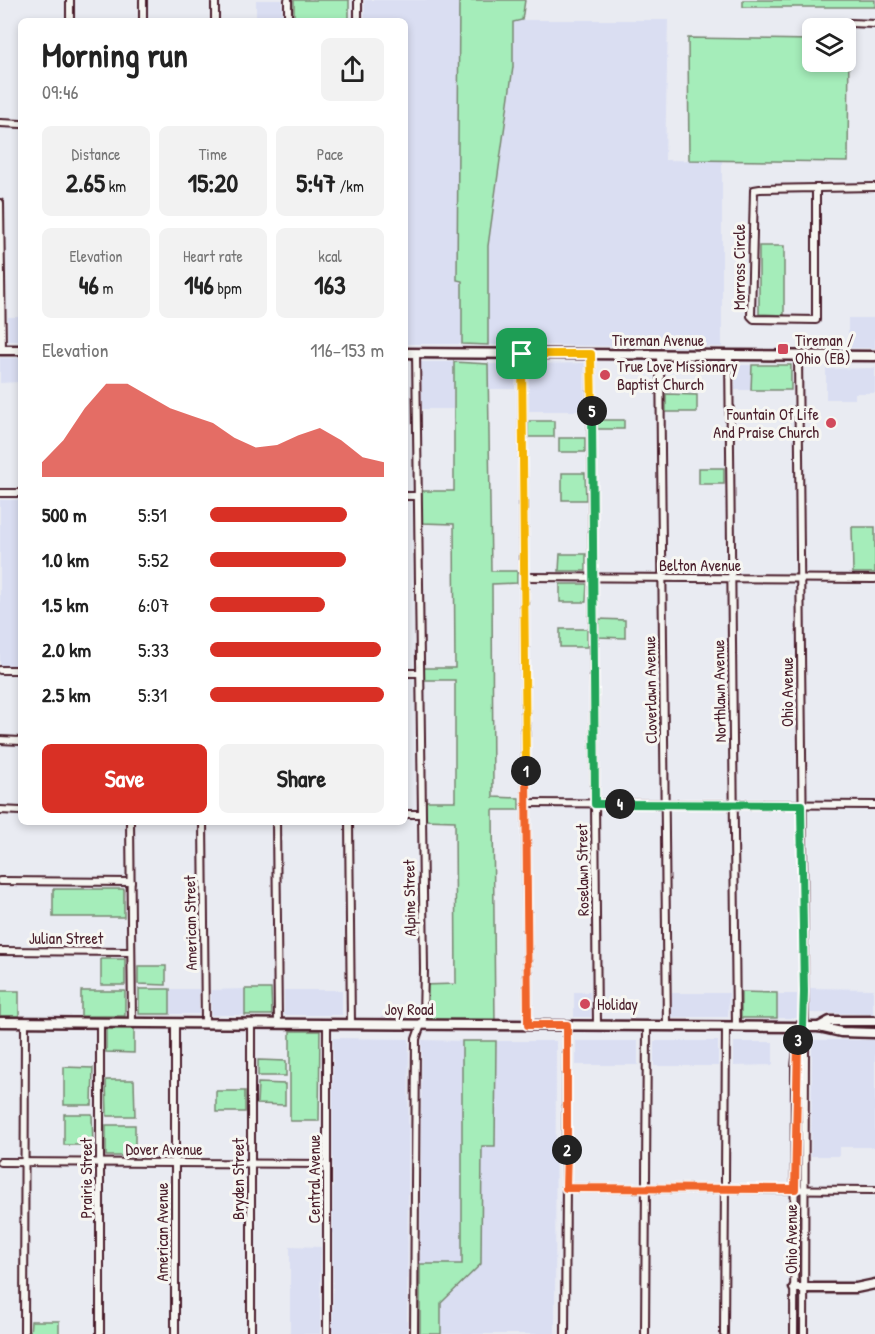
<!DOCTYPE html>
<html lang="en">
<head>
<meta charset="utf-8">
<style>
  :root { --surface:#fff; --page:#f2f2f2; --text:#222; --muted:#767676; --accent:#d93025 }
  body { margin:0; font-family:"Patrick Hand",sans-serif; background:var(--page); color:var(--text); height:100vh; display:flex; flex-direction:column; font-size:22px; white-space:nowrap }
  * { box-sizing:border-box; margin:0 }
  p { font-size:20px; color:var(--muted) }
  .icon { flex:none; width:33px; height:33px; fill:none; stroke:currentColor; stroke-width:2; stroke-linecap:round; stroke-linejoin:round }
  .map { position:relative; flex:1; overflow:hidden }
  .details { position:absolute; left:18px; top:18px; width:390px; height:807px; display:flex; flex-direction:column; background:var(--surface); border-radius:9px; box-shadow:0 3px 9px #0003 }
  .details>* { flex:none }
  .fabs { position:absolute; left:802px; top:18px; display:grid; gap:12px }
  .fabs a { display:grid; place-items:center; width:54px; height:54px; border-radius:9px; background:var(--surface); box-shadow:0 3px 9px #0003; font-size:30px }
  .pin { position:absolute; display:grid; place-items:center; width:51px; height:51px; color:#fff; margin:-26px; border-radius:12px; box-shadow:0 3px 9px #0006 }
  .km { position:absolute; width:30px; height:30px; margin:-15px; border-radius:50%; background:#222; color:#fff; font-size:16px; line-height:30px; text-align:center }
  .round { display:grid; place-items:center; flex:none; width:63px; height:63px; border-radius:9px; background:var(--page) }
  .overview { display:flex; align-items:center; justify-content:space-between; height:102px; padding:0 24px }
  h1 { font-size:33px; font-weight:700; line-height:45px }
  .stats { display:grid; grid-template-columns:repeat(3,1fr); gap:9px; height:102px; padding:6px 24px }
  .stats div { display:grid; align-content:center; border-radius:9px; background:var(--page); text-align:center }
  .stats b { font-size:26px; font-weight:700 }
  .stats small { font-size:16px; font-weight:400 }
  .stats p { font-size:16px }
  .chart { height:168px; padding:12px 24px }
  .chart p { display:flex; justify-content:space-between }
  .chart svg { width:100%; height:108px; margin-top:6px; fill:var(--accent); opacity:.7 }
  .button { display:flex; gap:12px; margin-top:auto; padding:12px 24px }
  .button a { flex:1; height:69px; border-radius:9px; background:var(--accent); color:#fff; font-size:24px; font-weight:700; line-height:69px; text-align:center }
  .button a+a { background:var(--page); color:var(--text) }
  ul { padding:0 24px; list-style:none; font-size:20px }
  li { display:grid; grid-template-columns:96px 72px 1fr; align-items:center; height:45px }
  li i { height:15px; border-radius:8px; background:var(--accent) }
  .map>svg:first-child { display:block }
</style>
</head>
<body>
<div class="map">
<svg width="875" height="1334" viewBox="0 0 875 1334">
  <rect width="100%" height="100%" fill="#e9ebf2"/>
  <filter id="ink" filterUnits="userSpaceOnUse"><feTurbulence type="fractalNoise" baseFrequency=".0167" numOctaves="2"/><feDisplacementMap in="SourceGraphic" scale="12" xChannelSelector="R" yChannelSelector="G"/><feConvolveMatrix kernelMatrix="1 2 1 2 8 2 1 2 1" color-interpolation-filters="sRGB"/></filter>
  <g filter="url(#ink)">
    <!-- built -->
    <g fill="#dadef2">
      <rect x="256" y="0" width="26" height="21"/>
      <polygon points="364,0 460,0 457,280 462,280 462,344 405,344 405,21 365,21"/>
      <polygon points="522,20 668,20 665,160 722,161 722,347 488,345 488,246 513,67 513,22"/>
      <rect x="8" y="317" width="13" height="24"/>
      <rect x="848" y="318" width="27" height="30"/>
      <polygon points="0,358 20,358 20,382 0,383"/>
      <polygon points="421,362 454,362 453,409 422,409"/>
      <polygon points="585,363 585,411 529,411 529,364"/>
      <rect x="488" y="364" width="27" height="25"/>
      <polygon points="736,365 752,365 751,390 735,390"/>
      <polygon points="875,368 875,393 855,393 855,399 826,399 826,369"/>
      <rect x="0" y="500" width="21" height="165"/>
      <polygon points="810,988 873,989 873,1014 810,1013"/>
      <rect x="170" y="989" width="29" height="25"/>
      <polygon points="245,989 245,1015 211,1015 211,990"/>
      <rect x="284" y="990" width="58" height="25"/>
      <polygon points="574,992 590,992 591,1017 574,1017"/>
      <polygon points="672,993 729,993 728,1017 672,1017"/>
      <polygon points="776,994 797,994 797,1018 777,1018"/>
      <polygon points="333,1038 409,1039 407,1334 333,1334"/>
      <polygon points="422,1040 462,1041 462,1264 420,1264"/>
      <polygon points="812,1040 875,1040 875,1147 840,1147 840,1156 811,1156"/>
      <polygon points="496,1041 556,1041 555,1334 441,1334 441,1303 481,1264 482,1146 495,1145"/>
      <rect x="576" y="1041" width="62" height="24"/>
      <rect x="654" y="1041" width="64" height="25"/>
      <polygon points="734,1042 773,1042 773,1065 734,1066"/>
      <polygon points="290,1246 321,1247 320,1334 290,1334"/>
    </g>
    <!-- green -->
    <g fill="#a5edba" stroke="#788672" stroke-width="1.5">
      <rect x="294" y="0" width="55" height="21"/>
      <polygon points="459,0 525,0 522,20 513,22 513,67 488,246 488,345 462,344 462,281 457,280"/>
      <rect x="743" y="0" width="132" height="7"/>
      <polygon points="688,38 813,40 813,62 846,62 846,41 849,41 848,162 689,160"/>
      <polygon points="759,246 784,246 784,315 759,314"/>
      <polygon points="454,362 488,364 491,571 517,571 517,583 492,584 493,797 519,798 519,810 493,810 495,1025 423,1024 422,985 456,984 455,821 424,820 424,801 455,801 455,680 423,680 423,668 455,668 454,524 421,523 421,491 454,491"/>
      <polygon points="752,365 791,365 791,390 751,390"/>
      <polygon points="666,394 697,395 697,412 666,412"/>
      <rect x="597" y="420" width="27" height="9"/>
      <rect x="528" y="421" width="26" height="16"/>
      <rect x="559" y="438" width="26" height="14"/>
      <rect x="699" y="468" width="25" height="16"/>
      <polygon points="562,473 585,473 586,500 562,500"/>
      <polygon points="852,527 875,527 875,573 853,573"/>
      <polygon points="560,554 586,554 586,571 559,571"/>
      <polygon points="560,584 587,584 586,602 560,602"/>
      <polygon points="599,619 625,620 625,638 598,637"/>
      <rect x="560" y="629" width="27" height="18"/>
      <rect x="53" y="889" width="71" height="28"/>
      <rect x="101" y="959" width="24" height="26"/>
      <polygon points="138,966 166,966 166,985 138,984"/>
      <rect x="139" y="989" width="31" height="25"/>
      <polygon points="245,989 271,989 272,1015 245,1015"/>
      <rect x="0" y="991" width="19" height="25"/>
      <rect x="81" y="991" width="44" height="25"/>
      <polygon points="741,992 777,993 777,1018 741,1018"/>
      <polygon points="106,1029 134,1029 134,1053 106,1052"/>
      <polygon points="290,1031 320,1031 319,1121 290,1121"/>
      <polygon points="462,1041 496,1041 495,1146 482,1146 481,1264 441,1303 441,1334 420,1334 420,1264 462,1264"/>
      <polygon points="258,1060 286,1061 286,1076 258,1076"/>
      <polygon points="64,1067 93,1068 92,1105 64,1105"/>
      <polygon points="134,1080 135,1116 107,1116 106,1080"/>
      <polygon points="258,1083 285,1084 285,1105 257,1104"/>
      <rect x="216" y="1091" width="29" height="21"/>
      <polygon points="64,1114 92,1114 93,1145 64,1145"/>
      <rect x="106" y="1125" width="29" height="31"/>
      <polygon points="31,1321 59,1321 59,1334 30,1334"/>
    </g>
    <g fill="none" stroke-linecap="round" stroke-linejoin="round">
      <!-- street casing -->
      <g stroke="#4a1f2b" stroke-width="10">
        <g id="street">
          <polyline points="70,0 70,21"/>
          <polyline points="143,0 143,21"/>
          <polyline points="215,0 215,21"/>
          <polyline points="288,0 288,21"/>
          <polyline points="358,0 358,21"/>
          <polyline points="850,23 875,24"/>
          <polyline points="0,123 21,124"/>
          <polyline points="816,188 816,320 754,319 751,316 754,190 760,189 875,187"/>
          <polyline points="0,203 2,350"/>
          <polyline points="522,354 528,1025"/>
          <polyline points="591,354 597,1026"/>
          <polyline points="660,355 667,1026"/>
          <polyline points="729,355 736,1026"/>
          <polyline points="798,356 805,1048 804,1334"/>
          <polyline points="0,493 21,493"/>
          <polyline points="405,496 417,496"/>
          <polyline points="524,577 875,579"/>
          <polyline points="0,670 21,670"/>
          <polyline points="405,673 420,673"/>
          <polyline points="0,740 21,741"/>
          <polyline points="526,803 875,805"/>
          <polyline points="0,810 21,811"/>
          <polyline points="405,814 421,814"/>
          <polyline points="130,822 132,1023"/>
          <polyline points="203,822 205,1023"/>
          <polyline points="276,822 278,1023"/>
          <polyline points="349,822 351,1024"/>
          <polyline points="0,881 131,882"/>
          <polyline points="0,951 131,952"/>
          <polyline points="0,1162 327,1164"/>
          <polyline points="566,1188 875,1190"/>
          <polyline points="24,1334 25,1022"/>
          <polyline points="100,1334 100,1023"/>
          <polyline points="175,1334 175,1023"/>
          <polyline points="251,1334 251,1023"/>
          <polyline points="327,1334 327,1024"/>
          <polyline points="414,1334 416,1039 423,1019 424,969 416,353"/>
          <polyline points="565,1334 567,1025"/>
          <polyline points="645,1334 647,1026"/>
          <polyline points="724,1334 726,1026"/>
          <polyline points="794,1334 795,1067 798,1039 803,1028"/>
        </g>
      </g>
      <!-- secondary casing -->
      <g stroke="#4a1f2b" stroke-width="13">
        <g id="secondary">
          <polyline points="0,350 21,350"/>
          <polyline points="405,353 875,356"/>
          <polyline points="0,1022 803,1027 819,1027 830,1021 875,1021"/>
          <polyline points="819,1027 841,1032 875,1033"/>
          <polyline points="794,1288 856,1288 875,1284"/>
        </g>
      </g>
      <!-- street -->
      <use href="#street" stroke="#f6f6f2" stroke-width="6"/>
      <!-- secondary -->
      <use href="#secondary" stroke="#f6f6f2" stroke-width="8"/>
    </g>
  </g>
  <g fill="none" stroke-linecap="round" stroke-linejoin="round" filter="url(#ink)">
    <!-- split-1 casing -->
    <g stroke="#fff" stroke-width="12">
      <polyline id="split-1" points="522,354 526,771"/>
    </g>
    <!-- split-2 casing -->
    <g stroke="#fff" stroke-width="12">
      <polyline id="split-2" points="526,771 528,1025 567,1025 567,1150"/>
    </g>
    <!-- split-3 casing -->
    <g stroke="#fff" stroke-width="12">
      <polyline id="split-3" points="567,1150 566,1188 795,1189 798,1040"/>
    </g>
    <!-- split-4 casing -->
    <g stroke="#fff" stroke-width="12">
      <polyline id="split-4" points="620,804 801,805 804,992 803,1027 798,1040"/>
    </g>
    <!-- split-5 casing -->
    <g stroke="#fff" stroke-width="12">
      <polyline id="split-5" points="592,411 595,804 620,804"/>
    </g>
    <!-- split-6 casing -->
    <g stroke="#fff" stroke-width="12">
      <polyline id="split-6" points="522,354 591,354 592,411"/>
    </g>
    <!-- split-1 -->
    <use href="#split-1" stroke="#f5b400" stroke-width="8"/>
    <!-- split-2 -->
    <use href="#split-2" stroke="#f0652b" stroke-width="8"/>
    <!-- split-3 -->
    <use href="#split-3" stroke="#f0652b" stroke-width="8"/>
    <!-- split-4 -->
    <use href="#split-4" stroke="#22a559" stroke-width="8"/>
    <!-- split-5 -->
    <use href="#split-5" stroke="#22a559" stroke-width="8"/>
    <!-- split-6 -->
    <use href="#split-6" stroke="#f5b400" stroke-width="8"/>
  </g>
  <!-- markers -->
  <g fill="#d1495b" stroke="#f6f6f2" stroke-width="2">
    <rect x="777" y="343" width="12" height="12" rx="3"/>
    <circle cx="605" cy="375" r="6"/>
    <circle cx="831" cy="423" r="6"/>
    <circle cx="585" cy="1004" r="6"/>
  </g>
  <g text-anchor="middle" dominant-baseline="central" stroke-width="6" stroke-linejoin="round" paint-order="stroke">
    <!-- street labels -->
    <g font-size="16" fill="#4a1f2b" stroke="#f6f6f2">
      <text transform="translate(739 267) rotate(-90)">Morross Circle</text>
      <text x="658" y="340">Tireman Avenue</text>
      <text x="700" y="565">Belton Avenue</text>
      <text transform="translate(650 690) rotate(-91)">Cloverlawn Avenue</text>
      <text transform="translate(719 691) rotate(-91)">Northlawn Avenue</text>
      <text transform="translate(787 692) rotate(-90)">Ohio Avenue</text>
      <text transform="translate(582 870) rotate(-91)">Roselawn Street</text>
      <text transform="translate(409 898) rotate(-91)">Alpine Street</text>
      <text transform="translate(190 923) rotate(-91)">American Street</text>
      <text x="66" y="938">Julian Street</text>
      <text x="409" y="1009">Joy Road</text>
      <text x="164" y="1149">Dover Avenue</text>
      <text transform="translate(86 1178) rotate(-90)">Prairie Street</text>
      <text transform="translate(238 1179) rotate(-90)">Bryden Street</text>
      <text transform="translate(314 1179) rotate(-90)">Central Avenue</text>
      <text transform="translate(162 1232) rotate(-90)">American Avenue</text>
      <text transform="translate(791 1239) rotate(-90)">Ohio Avenue</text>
    </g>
    <!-- poi labels -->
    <g font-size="16" fill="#4a1f2b" stroke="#f6f6f2" text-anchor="start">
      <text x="795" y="340">Tireman /<tspan x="795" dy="18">Ohio (EB)</tspan></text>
      <text x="617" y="366">True Love Missionary<tspan x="617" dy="18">Baptist Church</tspan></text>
      <text x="819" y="414" text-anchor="end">Fountain Of Life<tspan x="819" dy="18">And Praise Church</tspan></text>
      <text x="597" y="1004">Holiday</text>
    </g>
  </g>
</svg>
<div class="fabs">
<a><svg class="icon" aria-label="layers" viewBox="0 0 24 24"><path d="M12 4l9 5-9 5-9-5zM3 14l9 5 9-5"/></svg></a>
</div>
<div class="pin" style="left:522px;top:354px;background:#1e9e55"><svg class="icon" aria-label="arrive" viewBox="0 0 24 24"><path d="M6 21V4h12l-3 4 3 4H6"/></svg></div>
<b class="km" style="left:526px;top:771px">1</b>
<b class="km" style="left:567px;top:1150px">2</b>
<b class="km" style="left:798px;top:1040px">3</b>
<b class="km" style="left:620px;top:804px">4</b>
<b class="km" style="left:592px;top:411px">5</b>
<section class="details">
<div class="overview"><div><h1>Morning run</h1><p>09:46</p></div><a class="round"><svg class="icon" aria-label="share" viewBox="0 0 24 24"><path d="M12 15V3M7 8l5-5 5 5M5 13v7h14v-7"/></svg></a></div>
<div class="stats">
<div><p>Distance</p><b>2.65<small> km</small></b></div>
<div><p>Time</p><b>15:20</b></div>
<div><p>Pace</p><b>5:47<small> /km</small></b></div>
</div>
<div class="stats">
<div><p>Elevation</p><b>46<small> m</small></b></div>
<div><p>Heart rate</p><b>146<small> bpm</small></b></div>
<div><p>kcal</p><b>163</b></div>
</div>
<div class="chart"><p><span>Elevation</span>116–153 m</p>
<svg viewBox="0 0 160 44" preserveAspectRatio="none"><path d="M0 44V38L10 29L20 16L30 6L40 6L50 11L60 16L70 19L80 22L90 28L100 32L110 31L120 27L130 24L140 29L150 36L160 38V44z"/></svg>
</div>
<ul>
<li><b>500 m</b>5:51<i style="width:79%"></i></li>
<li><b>1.0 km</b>5:52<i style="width:78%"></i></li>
<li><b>1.5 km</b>6:07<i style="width:66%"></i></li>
<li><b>2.0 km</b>5:33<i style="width:98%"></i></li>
<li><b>2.5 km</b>5:31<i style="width:100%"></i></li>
</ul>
<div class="button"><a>Save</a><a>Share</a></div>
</section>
</div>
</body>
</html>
